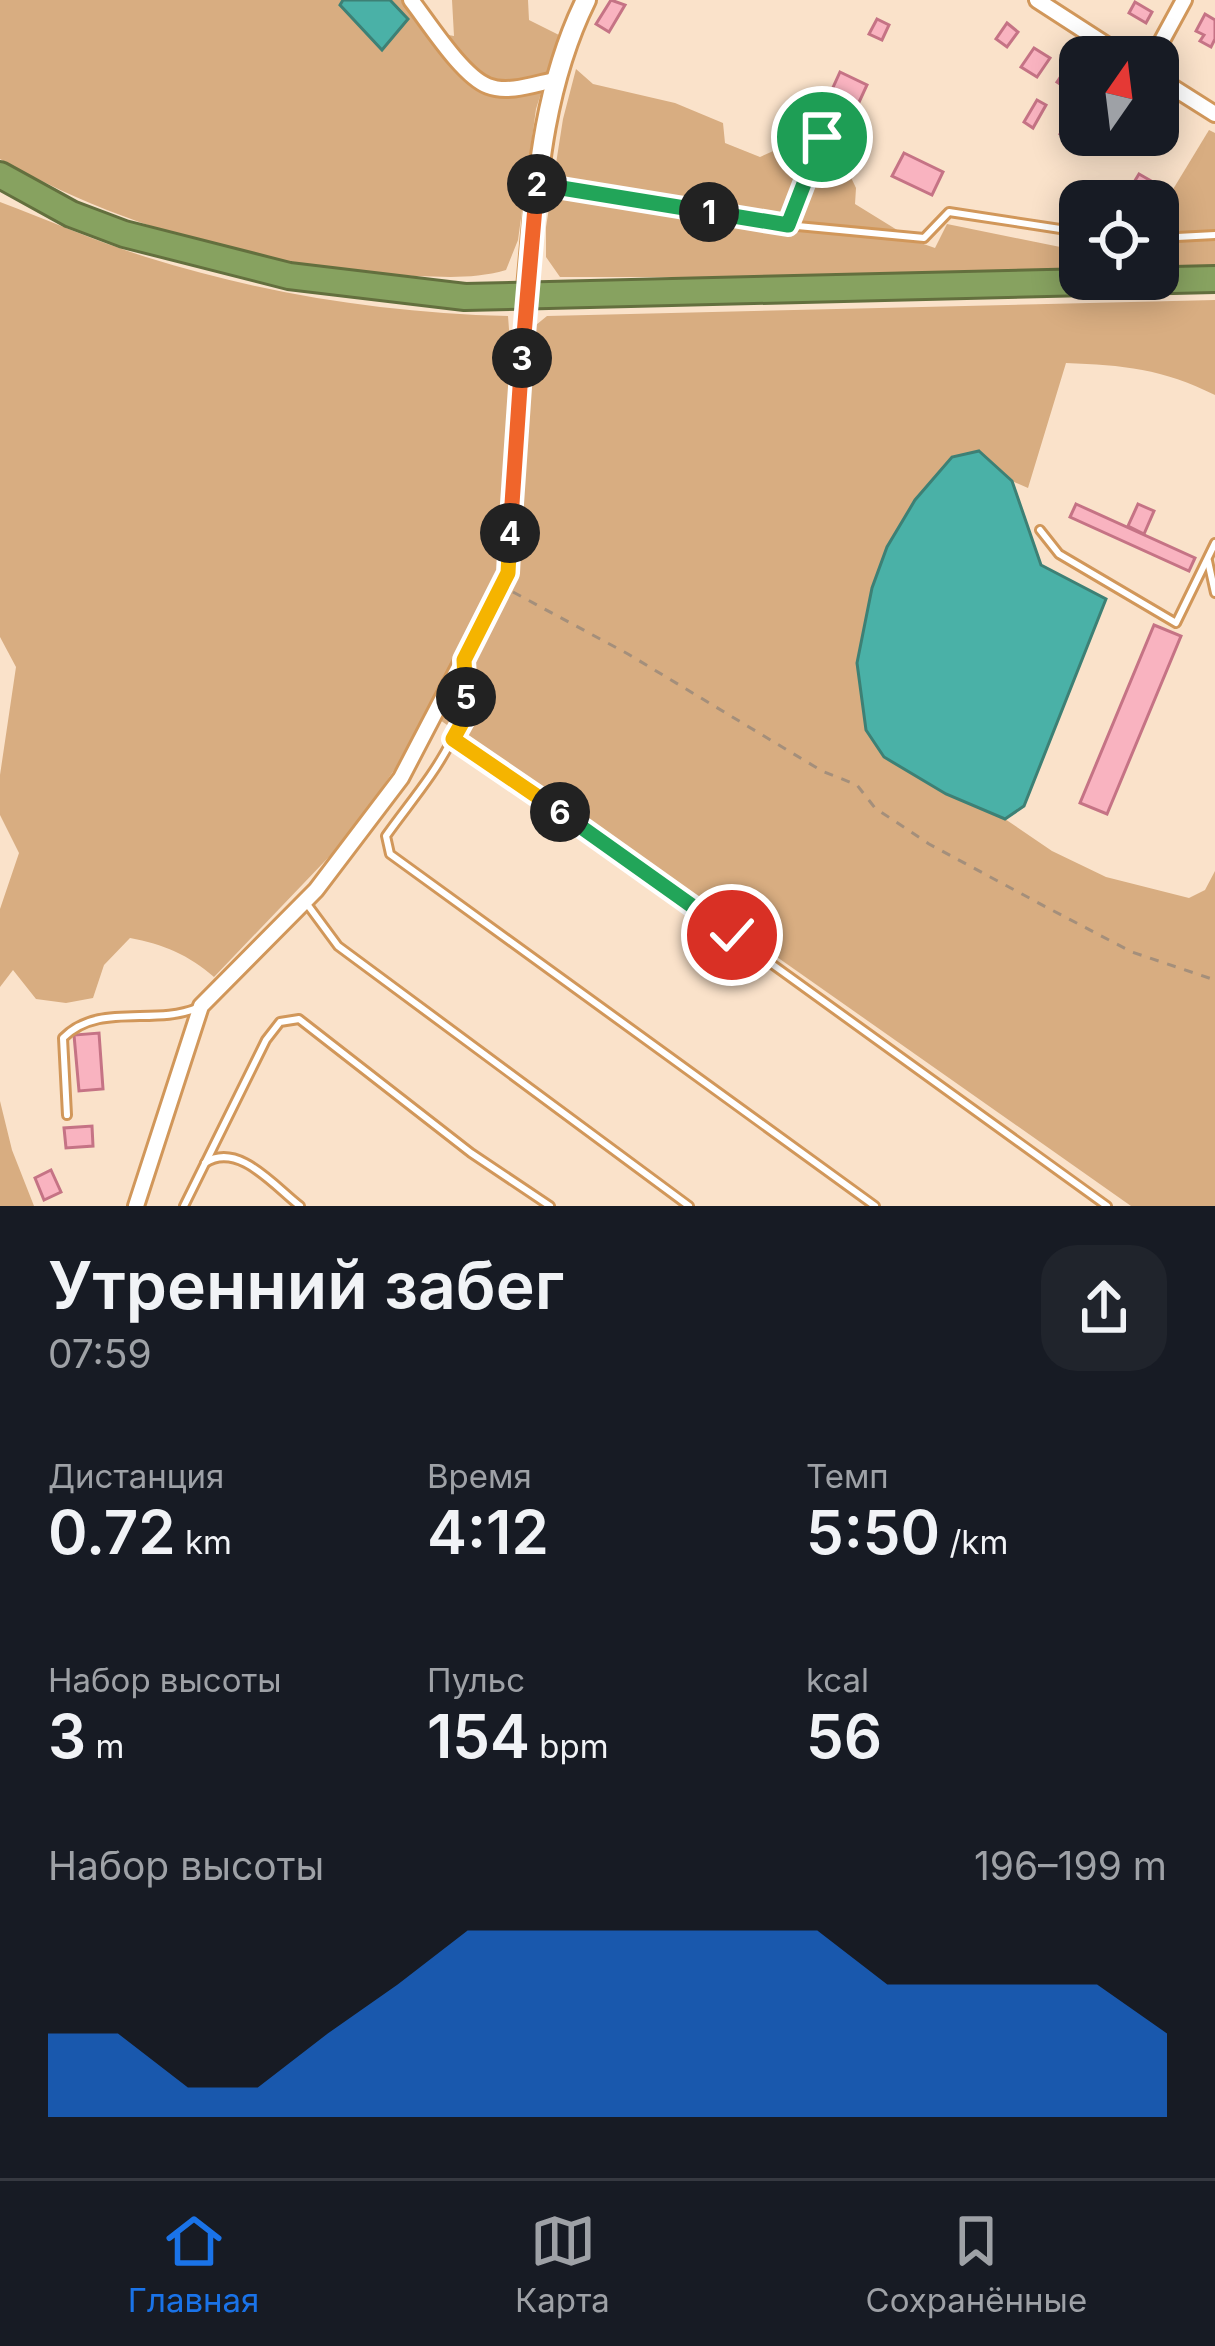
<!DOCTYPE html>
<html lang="ru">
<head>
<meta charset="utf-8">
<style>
  :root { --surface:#171b24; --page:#20242c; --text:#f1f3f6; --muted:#9ea1a6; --line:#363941; --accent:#1a73e8 }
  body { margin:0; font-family:Inter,sans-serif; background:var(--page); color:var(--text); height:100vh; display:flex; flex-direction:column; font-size:45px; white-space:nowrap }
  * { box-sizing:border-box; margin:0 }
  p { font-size:39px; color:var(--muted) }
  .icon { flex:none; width:66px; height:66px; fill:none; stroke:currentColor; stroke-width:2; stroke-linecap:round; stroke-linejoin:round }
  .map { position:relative; height:1206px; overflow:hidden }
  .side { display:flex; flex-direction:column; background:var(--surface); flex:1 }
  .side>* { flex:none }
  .needle { width:78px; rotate:14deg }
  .controls { position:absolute; left:1059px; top:36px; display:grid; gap:24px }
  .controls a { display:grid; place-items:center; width:120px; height:120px; border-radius:24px; background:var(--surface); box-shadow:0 6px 30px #0003; font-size:60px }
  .pin { position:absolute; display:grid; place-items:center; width:102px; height:102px; color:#fff; margin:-51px; border:6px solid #fff; border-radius:50%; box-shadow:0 3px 12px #0007 }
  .km { position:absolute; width:60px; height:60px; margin:-30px; border-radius:50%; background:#222; color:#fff; font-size:33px; line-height:60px; text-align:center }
  .round { display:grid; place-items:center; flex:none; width:126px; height:126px; border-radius:36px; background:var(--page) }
  .summary { display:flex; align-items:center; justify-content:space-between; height:204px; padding:0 48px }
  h1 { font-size:66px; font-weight:600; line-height:90px }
  .metrics { display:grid; grid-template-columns:repeat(3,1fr); gap:18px; height:204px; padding:12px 48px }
  .metrics div { display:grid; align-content:center }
  .metrics b { font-size:60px; font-weight:600 }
  .metrics small { font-size:33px; font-weight:400 }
  .metrics p { font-size:33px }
  .chart { height:336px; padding:24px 48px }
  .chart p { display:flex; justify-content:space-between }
  .chart svg { width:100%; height:216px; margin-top:12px; fill:var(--accent); opacity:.7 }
  .tabs { display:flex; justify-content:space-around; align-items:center; height:168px; border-top:3px solid var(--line); background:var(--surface); font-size:33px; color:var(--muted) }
  .tabs a { display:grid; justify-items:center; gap:6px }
  .tabs .active { color:var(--accent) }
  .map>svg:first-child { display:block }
</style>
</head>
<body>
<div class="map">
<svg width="1215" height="1206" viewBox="0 0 1215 1206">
  <rect width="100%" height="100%" fill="#fae2ca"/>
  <!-- green -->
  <g fill="#d8ad81">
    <path d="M0,0h404l22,31 28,5 -2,-36h76l1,20 30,15 -23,74 -18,131 -12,30c-31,9 -59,7 -92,6 -141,-6 -290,-47 -414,-117z"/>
    <polygon points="576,69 593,84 675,103 723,123 725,143 760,157 787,145 846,167 856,188 855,204 915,241 935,248 947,224 1080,251 1080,272 893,277 560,277 546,257 546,227 563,119"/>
    <polygon points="1209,130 1215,133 1215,268 1158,270 1158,214"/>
    <path d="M0,202c48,18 97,40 146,55 118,37 239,56 362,59l5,66 -12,179 -9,30 -37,63 -38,83 -70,101 -133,139c-25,-22 -51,-33 -84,-39l-26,27 -11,33 -27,5 -30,-4 -23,-29 -13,17v-78l19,-56 -19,-38v-40l16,-108 -16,-30z"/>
    <path d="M1215,300v95c-52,-26 -92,-30 -149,-32l-38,125 -16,-7 -33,-30 -33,343 59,25 47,32 54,26 83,21 16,-8 10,-19v335h-84l-691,-486 68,-126 7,-25 21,-244 11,-9z"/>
    <polygon points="0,1101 12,1150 34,1206 0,1206"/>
  </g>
  <!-- water -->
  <g fill="#4ab1a7" stroke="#3d8075" stroke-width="3">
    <polygon points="343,0 390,0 408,19 382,50 340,5"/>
    <polygon points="979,451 1012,481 1041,565 1106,599 1024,806 1005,819 946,794 884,757 866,730 857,663 872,588 887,547 915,500 952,457"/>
  </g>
  <!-- building -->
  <g fill="#f9b3c0" stroke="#c57385" stroke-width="3">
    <polygon points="611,0 625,5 609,32 596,24"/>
    <polygon points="1135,2 1152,12 1146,23 1129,13"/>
    <polygon points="1205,14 1215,20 1215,39 1211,47 1200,41 1204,35 1196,31"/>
    <polygon points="877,19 889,25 882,40 869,34"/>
    <polygon points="1007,23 1018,32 1007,47 996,39"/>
    <polygon points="1034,48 1050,58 1037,77 1021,67"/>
    <polygon points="1068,66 1080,73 1074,93 1057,82"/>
    <polygon points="840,72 867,85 848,126 821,114"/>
    <polygon points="1037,100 1046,105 1033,128 1024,122"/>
    <polygon points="1073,113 1080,122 1069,140 1060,134"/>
    <polygon points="1160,121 1176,130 1163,151 1148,142 1152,135 1158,135"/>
    <polygon points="904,153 943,172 932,195 892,176"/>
    <polygon points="1139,174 1153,182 1142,201 1132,201 1125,197"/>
    <polygon points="1076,504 1195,558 1189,571 1070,517"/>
    <polygon points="1138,504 1154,511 1144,534 1128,526"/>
    <polygon points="1154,625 1181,636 1107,814 1080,803"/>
    <polygon points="99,1033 103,1089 79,1091 74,1035"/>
    <polygon points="92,1126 93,1146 66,1148 64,1128"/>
    <polygon points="51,1170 61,1192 44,1200 35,1178"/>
  </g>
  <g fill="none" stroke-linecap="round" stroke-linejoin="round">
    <!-- lane casing -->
    <g stroke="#d1975a" stroke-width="12">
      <g id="lane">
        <polyline points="540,184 787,225 924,238 949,212 1080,232"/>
        <polyline points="787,225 822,137"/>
        <polyline points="1158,238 1215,235"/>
        <polyline points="1040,530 1059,554 1176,623 1215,543"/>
        <polyline points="1208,561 1215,593"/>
        <path d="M465,663c12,66 -43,122 -79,173l4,18 485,352"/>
        <polyline points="453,739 607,845 1107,1206"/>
        <polyline points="307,904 338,946 689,1206"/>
        <path d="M67,1115l-4,-77c35,-36 91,-12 134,-30"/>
        <path d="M205,1163c33,-22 69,23 95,43"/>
        <polyline points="184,1206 266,1040 280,1022 299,1019 471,1153 550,1206"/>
      </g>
    </g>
    <!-- street casing -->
    <g stroke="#d1975a" stroke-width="20">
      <g id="street">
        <path d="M411,0c18,23 51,76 77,86 20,8 47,-2 66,-6"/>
        <polyline points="1037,0 1125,57"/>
        <polyline points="1153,57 1184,0"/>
        <polyline points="1158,78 1215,114"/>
        <polyline points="136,1206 201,1006 316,890 401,778 508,573 526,298"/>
      </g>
    </g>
    <!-- secondary casing -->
    <g stroke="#d1975a" stroke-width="24">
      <path id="secondary" d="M526,298c10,-102 14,-205 60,-298"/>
    </g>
    <!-- highway casing -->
    <g stroke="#636f3e" stroke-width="30">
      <polyline id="highway" points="0,175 71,214 124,234 289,276 465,297 1215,279"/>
    </g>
    <!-- path -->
    <polyline stroke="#a48f7b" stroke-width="3" stroke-dasharray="9 9" stroke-linecap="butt" points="513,592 628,654 822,771 857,785 875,808 929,844 1046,907 1132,952 1215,980"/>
    <!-- lane -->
    <use href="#lane" stroke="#fff" stroke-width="6"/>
    <!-- street -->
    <use href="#street" stroke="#fff" stroke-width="14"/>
    <!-- secondary -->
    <use href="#secondary" stroke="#fff" stroke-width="18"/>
    <!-- highway -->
    <use href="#highway" stroke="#87a260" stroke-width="24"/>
  </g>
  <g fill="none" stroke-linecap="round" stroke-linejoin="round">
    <!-- split-1 casing -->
    <g stroke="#fff" stroke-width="24">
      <polyline id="split-1" points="709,212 788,225 822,137"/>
    </g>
    <!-- split-2 casing -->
    <g stroke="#fff" stroke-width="24">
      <polyline id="split-2" points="537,184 709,212"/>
    </g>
    <!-- split-3 casing -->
    <g stroke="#fff" stroke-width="24">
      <polyline id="split-3" points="522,358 537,184"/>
    </g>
    <!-- split-4 casing -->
    <g stroke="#fff" stroke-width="24">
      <polyline id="split-4" points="510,533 522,358"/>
    </g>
    <!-- split-5 casing -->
    <g stroke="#fff" stroke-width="24">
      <polyline id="split-5" points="466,697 464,660 508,573 510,533"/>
    </g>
    <!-- split-6 casing -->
    <g stroke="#fff" stroke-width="24">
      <polyline id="split-6" points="466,697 463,721 453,739 560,812"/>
    </g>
    <!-- split-7 casing -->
    <g stroke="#fff" stroke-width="24">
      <polyline id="split-7" points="560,812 702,913"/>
    </g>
    <!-- split-8 casing -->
    <g stroke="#fff" stroke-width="24">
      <polyline id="split-8" points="702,913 732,935"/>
    </g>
    <!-- split-1 -->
    <use href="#split-1" stroke="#22a559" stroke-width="15"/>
    <!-- split-2 -->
    <use href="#split-2" stroke="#22a559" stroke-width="15"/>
    <!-- split-3 -->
    <use href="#split-3" stroke="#f0652b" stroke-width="15"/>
    <!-- split-4 -->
    <use href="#split-4" stroke="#f0652b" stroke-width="15"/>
    <!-- split-5 -->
    <use href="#split-5" stroke="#f5b400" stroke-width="15"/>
    <!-- split-6 -->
    <use href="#split-6" stroke="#f5b400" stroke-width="15"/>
    <!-- split-7 -->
    <use href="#split-7" stroke="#22a559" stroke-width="15"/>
    <!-- split-8 -->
    <use href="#split-8" stroke="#f5b400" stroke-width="15"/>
  </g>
</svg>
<div class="controls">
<a><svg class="needle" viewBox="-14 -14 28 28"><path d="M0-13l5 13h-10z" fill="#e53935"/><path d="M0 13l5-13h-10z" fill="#9ea1a6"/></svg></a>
<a><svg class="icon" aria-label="locate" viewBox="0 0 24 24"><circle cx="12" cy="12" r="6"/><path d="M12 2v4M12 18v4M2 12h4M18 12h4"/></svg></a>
</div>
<div class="pin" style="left:822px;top:137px;background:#1e9e55"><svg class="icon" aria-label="arrive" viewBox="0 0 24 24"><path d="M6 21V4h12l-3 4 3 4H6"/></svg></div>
<div class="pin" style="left:732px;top:935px;background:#d93025"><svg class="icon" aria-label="check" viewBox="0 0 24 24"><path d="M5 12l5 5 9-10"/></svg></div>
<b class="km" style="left:709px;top:212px">1</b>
<b class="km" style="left:537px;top:184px">2</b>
<b class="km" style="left:522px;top:358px">3</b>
<b class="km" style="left:510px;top:533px">4</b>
<b class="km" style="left:466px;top:697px">5</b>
<b class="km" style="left:560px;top:812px">6</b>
</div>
<section class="side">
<div class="summary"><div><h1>Утренний забег</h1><p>07:59</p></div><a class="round"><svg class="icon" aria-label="share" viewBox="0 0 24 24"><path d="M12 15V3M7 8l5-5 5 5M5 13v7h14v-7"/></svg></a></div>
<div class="metrics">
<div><p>Дистанция</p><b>0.72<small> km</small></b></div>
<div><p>Время</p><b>4:12</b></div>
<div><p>Темп</p><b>5:50<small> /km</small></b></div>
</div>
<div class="metrics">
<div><p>Набор высоты</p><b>3<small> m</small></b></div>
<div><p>Пульс</p><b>154<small> bpm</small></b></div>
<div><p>kcal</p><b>56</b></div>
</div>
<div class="chart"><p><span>Набор высоты</span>196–199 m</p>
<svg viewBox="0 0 160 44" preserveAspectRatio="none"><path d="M0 44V27L10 27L20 38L30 38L40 27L50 17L60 6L70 6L80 6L90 6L100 6L110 6L120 17L130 17L140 17L150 17L160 27V44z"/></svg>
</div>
</section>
<nav class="tabs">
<a class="active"><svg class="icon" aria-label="home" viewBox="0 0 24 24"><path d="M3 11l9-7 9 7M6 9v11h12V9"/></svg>Главная</a>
<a><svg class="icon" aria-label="map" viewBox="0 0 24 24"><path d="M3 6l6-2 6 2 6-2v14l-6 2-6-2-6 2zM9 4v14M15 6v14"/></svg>Карта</a>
<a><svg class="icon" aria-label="saved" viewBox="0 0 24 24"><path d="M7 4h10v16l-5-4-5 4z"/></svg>Сохранённые</a>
</nav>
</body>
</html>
